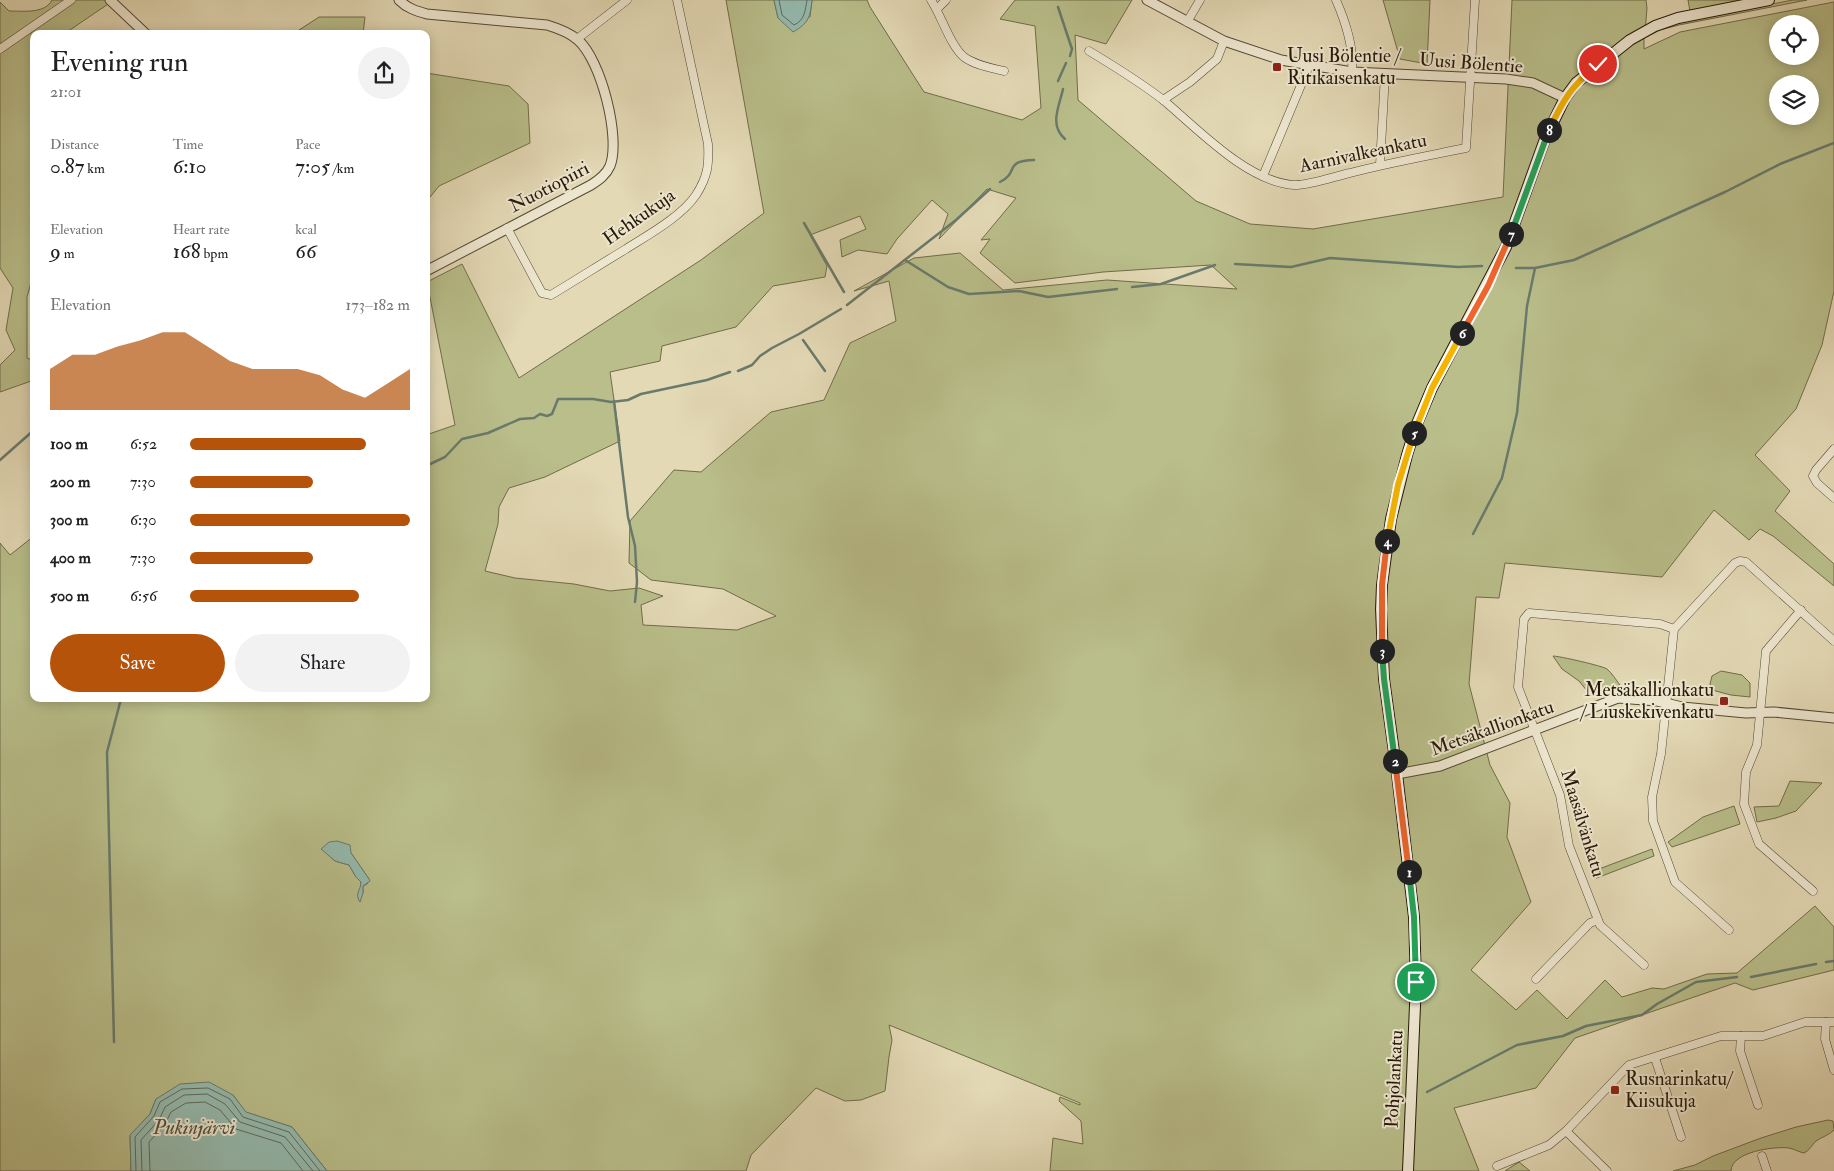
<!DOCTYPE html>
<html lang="en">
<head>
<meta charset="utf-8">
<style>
  :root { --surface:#fff; --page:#f2f2f2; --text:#202124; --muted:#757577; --accent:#b45309 }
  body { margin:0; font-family:"IM FELL Double Pica",serif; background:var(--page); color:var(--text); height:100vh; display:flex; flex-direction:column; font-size:19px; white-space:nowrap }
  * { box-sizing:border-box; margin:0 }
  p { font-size:16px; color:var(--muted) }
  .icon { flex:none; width:28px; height:28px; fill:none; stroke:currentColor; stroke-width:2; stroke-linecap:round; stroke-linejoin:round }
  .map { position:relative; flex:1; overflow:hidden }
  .sheet { position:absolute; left:30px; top:30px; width:400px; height:672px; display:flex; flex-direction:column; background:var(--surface); border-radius:10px; box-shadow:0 2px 12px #0003 }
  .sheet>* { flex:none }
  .tools { position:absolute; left:1769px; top:15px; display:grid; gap:10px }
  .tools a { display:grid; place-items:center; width:50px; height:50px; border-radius:50%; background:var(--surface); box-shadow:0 2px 12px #0003; font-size:25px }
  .pin { position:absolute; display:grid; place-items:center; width:42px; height:42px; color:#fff; margin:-21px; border:2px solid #fff; border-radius:50%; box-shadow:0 1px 5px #0007 }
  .km { position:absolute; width:25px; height:25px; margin:-12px; border-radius:50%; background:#222; color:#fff; font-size:14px; line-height:25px; text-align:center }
  .round { display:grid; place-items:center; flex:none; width:52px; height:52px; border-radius:26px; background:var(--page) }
  .head { display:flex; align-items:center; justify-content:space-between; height:85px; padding:0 20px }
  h1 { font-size:28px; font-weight:600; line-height:38px }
  .stats { display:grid; grid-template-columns:repeat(3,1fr); gap:8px; height:85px; padding:5px 20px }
  .stats div { display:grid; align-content:center }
  .stats b { font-size:21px; font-weight:600 }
  .stats small { font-size:14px; font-weight:400 }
  .stats p { font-size:14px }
  .chart { height:140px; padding:10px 20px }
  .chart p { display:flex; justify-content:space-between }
  .chart svg { width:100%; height:90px; margin-top:5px; fill:var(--accent); opacity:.7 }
  .cta { display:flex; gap:10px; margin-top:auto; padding:10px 20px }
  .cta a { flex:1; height:58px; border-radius:30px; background:var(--accent); color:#fff; font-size:20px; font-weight:600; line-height:58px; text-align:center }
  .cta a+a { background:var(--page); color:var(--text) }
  ul { padding:0 20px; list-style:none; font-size:16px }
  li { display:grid; grid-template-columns:80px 60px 1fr; align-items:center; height:38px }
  li i { height:12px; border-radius:6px; background:var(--accent) }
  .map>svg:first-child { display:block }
</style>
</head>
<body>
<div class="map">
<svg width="1834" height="1171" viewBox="0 0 1834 1171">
  <rect width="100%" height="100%" fill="#e3d9b5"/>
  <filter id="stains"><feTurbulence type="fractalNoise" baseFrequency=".004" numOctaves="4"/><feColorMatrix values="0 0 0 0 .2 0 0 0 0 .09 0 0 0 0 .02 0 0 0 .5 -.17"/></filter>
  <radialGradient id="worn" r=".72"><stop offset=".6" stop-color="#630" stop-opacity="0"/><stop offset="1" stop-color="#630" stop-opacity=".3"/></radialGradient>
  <!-- green -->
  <g fill="#b9be8a" stroke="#706c49" fill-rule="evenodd">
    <path d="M52,0h62l-50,34h-30v238l-7,25v61l7,3v19l-34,12v-27l15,-15 -9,-20 7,-42 -13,-20v-266l9,9c14,0 36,3 43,-11z"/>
    <path d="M726,0h48l4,18 32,-1 2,-17h55l3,7 54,85 98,28 19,-12 -6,-82 -35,-7 15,-19h117l-26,44 -31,-9 3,65 118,101 54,23 63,5 190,-32 9,-197h134l1,8 -2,25 34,-11 114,-22h14l-128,25 -19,5 -16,8v11l36,-17 154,-30v289l-12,54 -26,64 -41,46 35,36 -15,20 59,53v22l-61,-50 -13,-7 -11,11 -35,-30 -52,67 -157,-14 -6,35 -23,-1 -7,87 21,81 20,38 -3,34 24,65 -60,68 45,40 21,-20 30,29 38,-39 17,17 30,-9 12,1 43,-15 30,-1 78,-67 19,21v43l-81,20 -18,-7 -160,55 -39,50 -82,20 25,63h-429l3,-33 30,6 -2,-23 -22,-20 1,-4 20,8v-2l-191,-78 3,15 -3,17 -4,34 -24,9 -16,1 -29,-13 -65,67 -5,16h-419l-35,-44 -47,-15 -12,-17 -77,4 -6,15 -20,22 1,35h-131v-628l10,12 24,-19v163h392v-264l29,-10 -28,-143 35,-18 57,114 182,-118 63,-47zM1778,24h32v32h-32zM1778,84h32v32h-32zM987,189l29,9 -35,42 9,-1 -10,14 35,30 88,-11 108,-7 26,24 -130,-9 -104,10 -43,-37 -46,5 -60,33 35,-10 7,40 -46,22 -26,57 -53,12 -70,60 -27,-2 -44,51 -1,42 22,17 72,9 53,27 -39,14 -94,-5 -2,-20 22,-9 -24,-8 -29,3 -36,-7 -59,-6 -30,-7 13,-47 1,-17 10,-19 36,-11 75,-36 -10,-69 50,-11 2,-15 74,-19 37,-41 52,-9 2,-11 -17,-31 50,-19 6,13 -26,11 2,17 16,-7 29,4 10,-15 35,-39 16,14 -9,25zM322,849l29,4 18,26 -2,5 -4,2v7l-3,5 1,-16 -5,-5 -7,-12 -14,-4z"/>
    <polygon points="1383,0 1430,0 1427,64 1400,59"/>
    <polygon points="1688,0 1741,0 1690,11"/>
    <polygon points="319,17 365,17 363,34 293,34"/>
    <polygon points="426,73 509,86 528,104 530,143 439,186 426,202"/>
    <path d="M1553,656c6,0 50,10 54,13 5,4 9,11 13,16l-25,8 -7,-1 -9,-11 -17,-12z"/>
    <polygon points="1721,671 1742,675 1750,683 1750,697 1731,695 1712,690 1710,684 1712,676"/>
    <polygon points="1790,781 1822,783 1796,811 1776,818 1757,822 1754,807 1779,806"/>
    <polygon points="1734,806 1740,824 1672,847 1668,842 1703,817"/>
    <polygon points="1652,849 1654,856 1594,879 1591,872"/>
    <path d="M1828,1120l5,1 1,9c-5,5 -12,7 -18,11 -5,5 -6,9 -12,12 -5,-1 -10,-4 -15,-5 -15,-2 -58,4 -58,23h-58l22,-6 18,-9 48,-18 35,-11z"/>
    <polygon points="1519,1162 1530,1171 1505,1171"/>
  </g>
  <!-- water -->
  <g fill="#95baae" stroke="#697a6c">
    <path d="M774,0h38c-2,17 -3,23 -19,32l-15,-14z"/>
    <path d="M337,841l13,4 1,8 18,26 1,2 -7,5v7l-3,9c-6,-8 1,-12 1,-20l-5,-5 -7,-12 -14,-4 -14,-12 8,-7z"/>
    <polygon points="209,1082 233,1095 246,1112 292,1127 327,1171 131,1171 130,1135 150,1114 156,1099 180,1084"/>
  </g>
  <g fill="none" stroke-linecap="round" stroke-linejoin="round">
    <!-- shore -->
    <g stroke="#5e6a5b" stroke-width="1">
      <path d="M779,0l3,15 12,10c11,-5 11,-14 13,-25"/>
      <polyline points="136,1171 135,1137 154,1116 160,1102 182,1089 208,1088 230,1099 243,1117 289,1132 320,1171"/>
      <polyline points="142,1171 141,1140 159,1120 165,1107 184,1095 207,1094 225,1104 240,1122 285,1137 313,1171"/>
      <polyline points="150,1171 149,1142 165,1124 171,1112 186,1103 205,1102 220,1110 236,1129 281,1143 303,1171"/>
    </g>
    <!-- stream -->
    <g stroke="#697a6c" stroke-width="2.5">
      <polyline points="1058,7 1072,49 1070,56"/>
      <polyline points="1058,81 1066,63"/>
      <path d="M1063,89c-4,18 -14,36 2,50"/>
      <path d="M1000,182c20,-10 3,-21 34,-22"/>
      <polyline points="804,223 844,292"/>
      <polyline points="905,260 948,287 969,294 1019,291 1048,297 1117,289"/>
      <polyline points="1235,264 1291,267 1330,258 1458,267 1482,266"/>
      <polyline points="1516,268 1535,268 1574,260 1725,192 1780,164 1834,143"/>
      <polyline points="1132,287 1161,284 1215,265"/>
      <polyline points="847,305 956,220 990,189"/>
      <polyline points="803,340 825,371"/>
      <polyline points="738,371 752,365 760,356 772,348 799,334 841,309"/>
      <polyline points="614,401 628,517 635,546 637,582 635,602"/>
      <polyline points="0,460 34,430"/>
      <polyline points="426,466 445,457 462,439 488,433 520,419 534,418 540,414 547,416 552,414 558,399 593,399 611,402 628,400 641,394 707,380 730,372"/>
      <polyline points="1473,534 1502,478 1517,413 1527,306 1535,268"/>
      <polyline points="1826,962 1834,961"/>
      <polyline points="1751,977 1816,964"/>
      <polyline points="114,1042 107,752 121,699"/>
      <polyline points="1427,1092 1517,1045 1563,1036 1586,1026 1642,1015 1657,1004 1696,982 1737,977"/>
    </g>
    <!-- minor casing -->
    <g stroke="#564933" stroke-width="9">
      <g id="minor">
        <path d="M931,0c10,15 20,47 33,57 11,8 27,11 40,14"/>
        <path d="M1336,0c10,23 18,47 16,72"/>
        <polyline points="937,9 946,0"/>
        <polyline points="1187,22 1200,0"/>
        <polyline points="577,39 627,0"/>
        <polyline points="0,49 71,0"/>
        <path d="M1089,51c25,15 49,30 73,48 35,29 85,83 132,86 13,1 42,-9 56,-12 38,-10 77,-17 116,-25l9,-148"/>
        <polyline points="1163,100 1190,82 1217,59 1224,41"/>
        <polyline points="1380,165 1385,74"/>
        <polyline points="1263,176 1309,66"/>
        <path d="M507,228l35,65 9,2c25,-15 50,-31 75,-46 22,-14 55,-32 70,-54 12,-19 13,-30 12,-51l-31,-144"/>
        <polyline points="1834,449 1816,470 1813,476 1817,483 1834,498"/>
        <polyline points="1801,610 1766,651 1757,745 1746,772 1744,804 1759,844 1813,891"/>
        <polyline points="1729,930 1675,882 1653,821 1652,797 1661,754 1674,629 1735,563 1740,561 1746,562 1834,641"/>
        <polyline points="1644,965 1600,925 1569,846 1560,795 1518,687 1524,619 1529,613 1660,624 1674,629"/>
        <polyline points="1536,979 1590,923 1598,920"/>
        <polyline points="1826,1022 1825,1039 1834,1070"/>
        <polyline points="1741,1036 1740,1051 1758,1105"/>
        <polyline points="1655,1058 1681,1137"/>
        <polyline points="1566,1131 1607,1171"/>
        <polyline points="1762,1156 1767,1171"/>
        <polyline points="1497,1166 1549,1145 1566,1131 1629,1065 1721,1036 1763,1036 1805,1022 1834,1022"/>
      </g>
    </g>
    <!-- tertiary casing -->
    <g stroke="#564933" stroke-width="11">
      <g id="tertiary">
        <polyline points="110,0 146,34"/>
        <path d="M399,0c8,8 17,11 28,14l120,11c10,3 23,8 31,15 23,20 43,98 32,126 -4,9 -11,14 -19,19l-165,86"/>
        <polyline points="1147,0 1224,41 1281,60 1352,72 1506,79 1533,83 1565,98"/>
        <polyline points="1397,774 1440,766 1618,698 1657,701 1682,707 1746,713 1774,712 1834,718"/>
      </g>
    </g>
    <!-- secondary casing -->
    <g stroke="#271908" stroke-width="12">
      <polyline id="secondary" points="1408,1171 1416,982 1414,917 1397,774 1384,679 1381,609 1382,585 1391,519 1407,455 1416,426 1432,388 1506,247 1545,139 1565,98 1576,83 1630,40 1655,26 1678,18 1769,0"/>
    </g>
    <!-- minor -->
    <use href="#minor" stroke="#ede6cf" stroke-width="8"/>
    <!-- tertiary -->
    <use href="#tertiary" stroke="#ede6cf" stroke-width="9"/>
    <!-- secondary -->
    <use href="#secondary" stroke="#ede6cf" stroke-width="10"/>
  </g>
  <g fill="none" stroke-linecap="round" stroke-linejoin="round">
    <!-- split-1 casing -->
    <g stroke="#fff" stroke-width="10">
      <polyline id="split-1" points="1409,872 1414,917 1416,982"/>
    </g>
    <!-- split-2 casing -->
    <g stroke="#fff" stroke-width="10">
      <polyline id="split-2" points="1395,761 1409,872"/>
    </g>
    <!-- split-3 casing -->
    <g stroke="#fff" stroke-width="10">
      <polyline id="split-3" points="1382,651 1384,679 1395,761"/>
    </g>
    <!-- split-4 casing -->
    <g stroke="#fff" stroke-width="10">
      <polyline id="split-4" points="1382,651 1382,585 1387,541"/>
    </g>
    <!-- split-5 casing -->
    <g stroke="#fff" stroke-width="10">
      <polyline id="split-5" points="1387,541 1398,485 1414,433"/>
    </g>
    <!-- split-6 casing -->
    <g stroke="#fff" stroke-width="10">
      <polyline id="split-6" points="1414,433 1432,388 1462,333"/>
    </g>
    <!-- split-7 casing -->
    <g stroke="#fff" stroke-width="10">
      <polyline id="split-7" points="1462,333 1488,286 1511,234"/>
    </g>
    <!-- split-8 casing -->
    <g stroke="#fff" stroke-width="10">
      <polyline id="split-8" points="1511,234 1549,130"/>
    </g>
    <!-- split-9 casing -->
    <g stroke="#fff" stroke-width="10">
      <path id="split-9" d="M1549,130c15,-32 22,-43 49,-66"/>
    </g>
    <!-- split-1 -->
    <use href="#split-1" stroke="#22a559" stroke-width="6"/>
    <!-- split-2 -->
    <use href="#split-2" stroke="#f0652b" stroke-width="6"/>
    <!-- split-3 -->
    <use href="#split-3" stroke="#22a559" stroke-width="6"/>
    <!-- split-4 -->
    <use href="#split-4" stroke="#f0652b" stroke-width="6"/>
    <!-- split-5 -->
    <use href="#split-5" stroke="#f5b400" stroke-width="6"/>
    <!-- split-6 -->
    <use href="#split-6" stroke="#f5b400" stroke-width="6"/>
    <!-- split-7 -->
    <use href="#split-7" stroke="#f0652b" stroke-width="6"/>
    <!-- split-8 -->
    <use href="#split-8" stroke="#22a559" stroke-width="6"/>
    <!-- split-9 -->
    <use href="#split-9" stroke="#f5b400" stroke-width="6"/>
  </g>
  <!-- markers -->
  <g fill="#8f2418" stroke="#ede6cf" stroke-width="2">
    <rect x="1272" y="62" width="10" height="10" rx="2.5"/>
    <rect x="1719" y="696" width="10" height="10" rx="2.5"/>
    <rect x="1610" y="1085" width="10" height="10" rx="2.5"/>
  </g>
  <g text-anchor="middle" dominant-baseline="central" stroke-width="4" stroke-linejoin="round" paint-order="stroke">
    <!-- poi labels -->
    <g font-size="19" fill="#271908" stroke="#ede6cf" text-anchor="start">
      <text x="1287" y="56">Uusi Bölentie /<tspan x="1287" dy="22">Ritikaisenkatu</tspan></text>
      <text x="1714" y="690" text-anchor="end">Metsäkallionkatu<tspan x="1714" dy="22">/ Liuskekivenkatu</tspan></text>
      <text x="1625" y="1079">Rusnarinkatu/<tspan x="1625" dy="22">Kiisukuja</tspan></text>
    </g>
    <!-- street labels -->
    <g font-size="19" fill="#271908" stroke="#ede6cf">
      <text transform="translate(1471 63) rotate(4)">Uusi Bölentie</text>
      <text transform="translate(1363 153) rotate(-12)">Aarnivalkeankatu</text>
      <text transform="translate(549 187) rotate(-28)">Nuotiopiiri</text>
      <text transform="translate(639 217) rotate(-35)">Hehkukuja</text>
      <text transform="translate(1492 728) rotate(-20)">Metsäkallionkatu</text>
      <text transform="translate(1583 823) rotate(73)">Maasälvänkatu</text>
      <text transform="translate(1394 1079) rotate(-87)">Pohjolankatu</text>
    </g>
    <!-- water labels -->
    <g font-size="20" font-style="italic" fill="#4e5142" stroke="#ede6cf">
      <text x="194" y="1127">Pukinjärvi</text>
    </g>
  </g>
  <rect width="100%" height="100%" filter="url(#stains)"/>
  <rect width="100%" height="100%" fill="url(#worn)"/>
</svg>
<div class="tools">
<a><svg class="icon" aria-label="locate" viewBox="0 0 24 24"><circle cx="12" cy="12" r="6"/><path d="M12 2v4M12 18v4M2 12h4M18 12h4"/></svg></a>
<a><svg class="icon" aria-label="layers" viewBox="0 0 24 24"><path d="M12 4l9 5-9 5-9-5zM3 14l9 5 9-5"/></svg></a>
</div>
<div class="pin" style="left:1416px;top:982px;background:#1e9e55"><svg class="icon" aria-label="arrive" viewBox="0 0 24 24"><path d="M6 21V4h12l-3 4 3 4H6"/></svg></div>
<div class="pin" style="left:1598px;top:64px;background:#d93025"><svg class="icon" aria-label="check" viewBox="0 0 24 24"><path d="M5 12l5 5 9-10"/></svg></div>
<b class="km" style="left:1409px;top:872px">1</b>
<b class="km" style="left:1395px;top:761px">2</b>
<b class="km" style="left:1382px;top:651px">3</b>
<b class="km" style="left:1387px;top:541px">4</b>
<b class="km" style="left:1414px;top:433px">5</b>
<b class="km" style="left:1462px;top:333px">6</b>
<b class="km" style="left:1511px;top:234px">7</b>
<b class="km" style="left:1549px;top:130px">8</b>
<section class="sheet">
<div class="head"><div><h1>Evening run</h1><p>21:01</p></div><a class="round"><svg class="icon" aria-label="share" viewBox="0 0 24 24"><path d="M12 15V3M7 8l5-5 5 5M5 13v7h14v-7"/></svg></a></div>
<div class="stats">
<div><p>Distance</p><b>0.87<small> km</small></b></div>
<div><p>Time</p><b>6:10</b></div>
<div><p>Pace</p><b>7:05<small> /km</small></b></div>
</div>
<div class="stats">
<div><p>Elevation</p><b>9<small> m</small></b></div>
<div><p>Heart rate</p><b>168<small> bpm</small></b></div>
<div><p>kcal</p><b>66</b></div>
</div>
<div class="chart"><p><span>Elevation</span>173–182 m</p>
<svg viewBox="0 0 160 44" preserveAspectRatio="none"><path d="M0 44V24L10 17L20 17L30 13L40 10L50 6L60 6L70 13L80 20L90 24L100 24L110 24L120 27L130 34L140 38L150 31L160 24V44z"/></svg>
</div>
<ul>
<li><b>100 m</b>6:52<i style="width:80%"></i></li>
<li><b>200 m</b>7:30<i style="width:56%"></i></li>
<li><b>300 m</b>6:30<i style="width:100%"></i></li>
<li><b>400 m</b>7:30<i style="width:56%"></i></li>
<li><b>500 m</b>6:56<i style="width:77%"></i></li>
</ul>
<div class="cta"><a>Save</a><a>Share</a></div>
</section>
</div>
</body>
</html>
